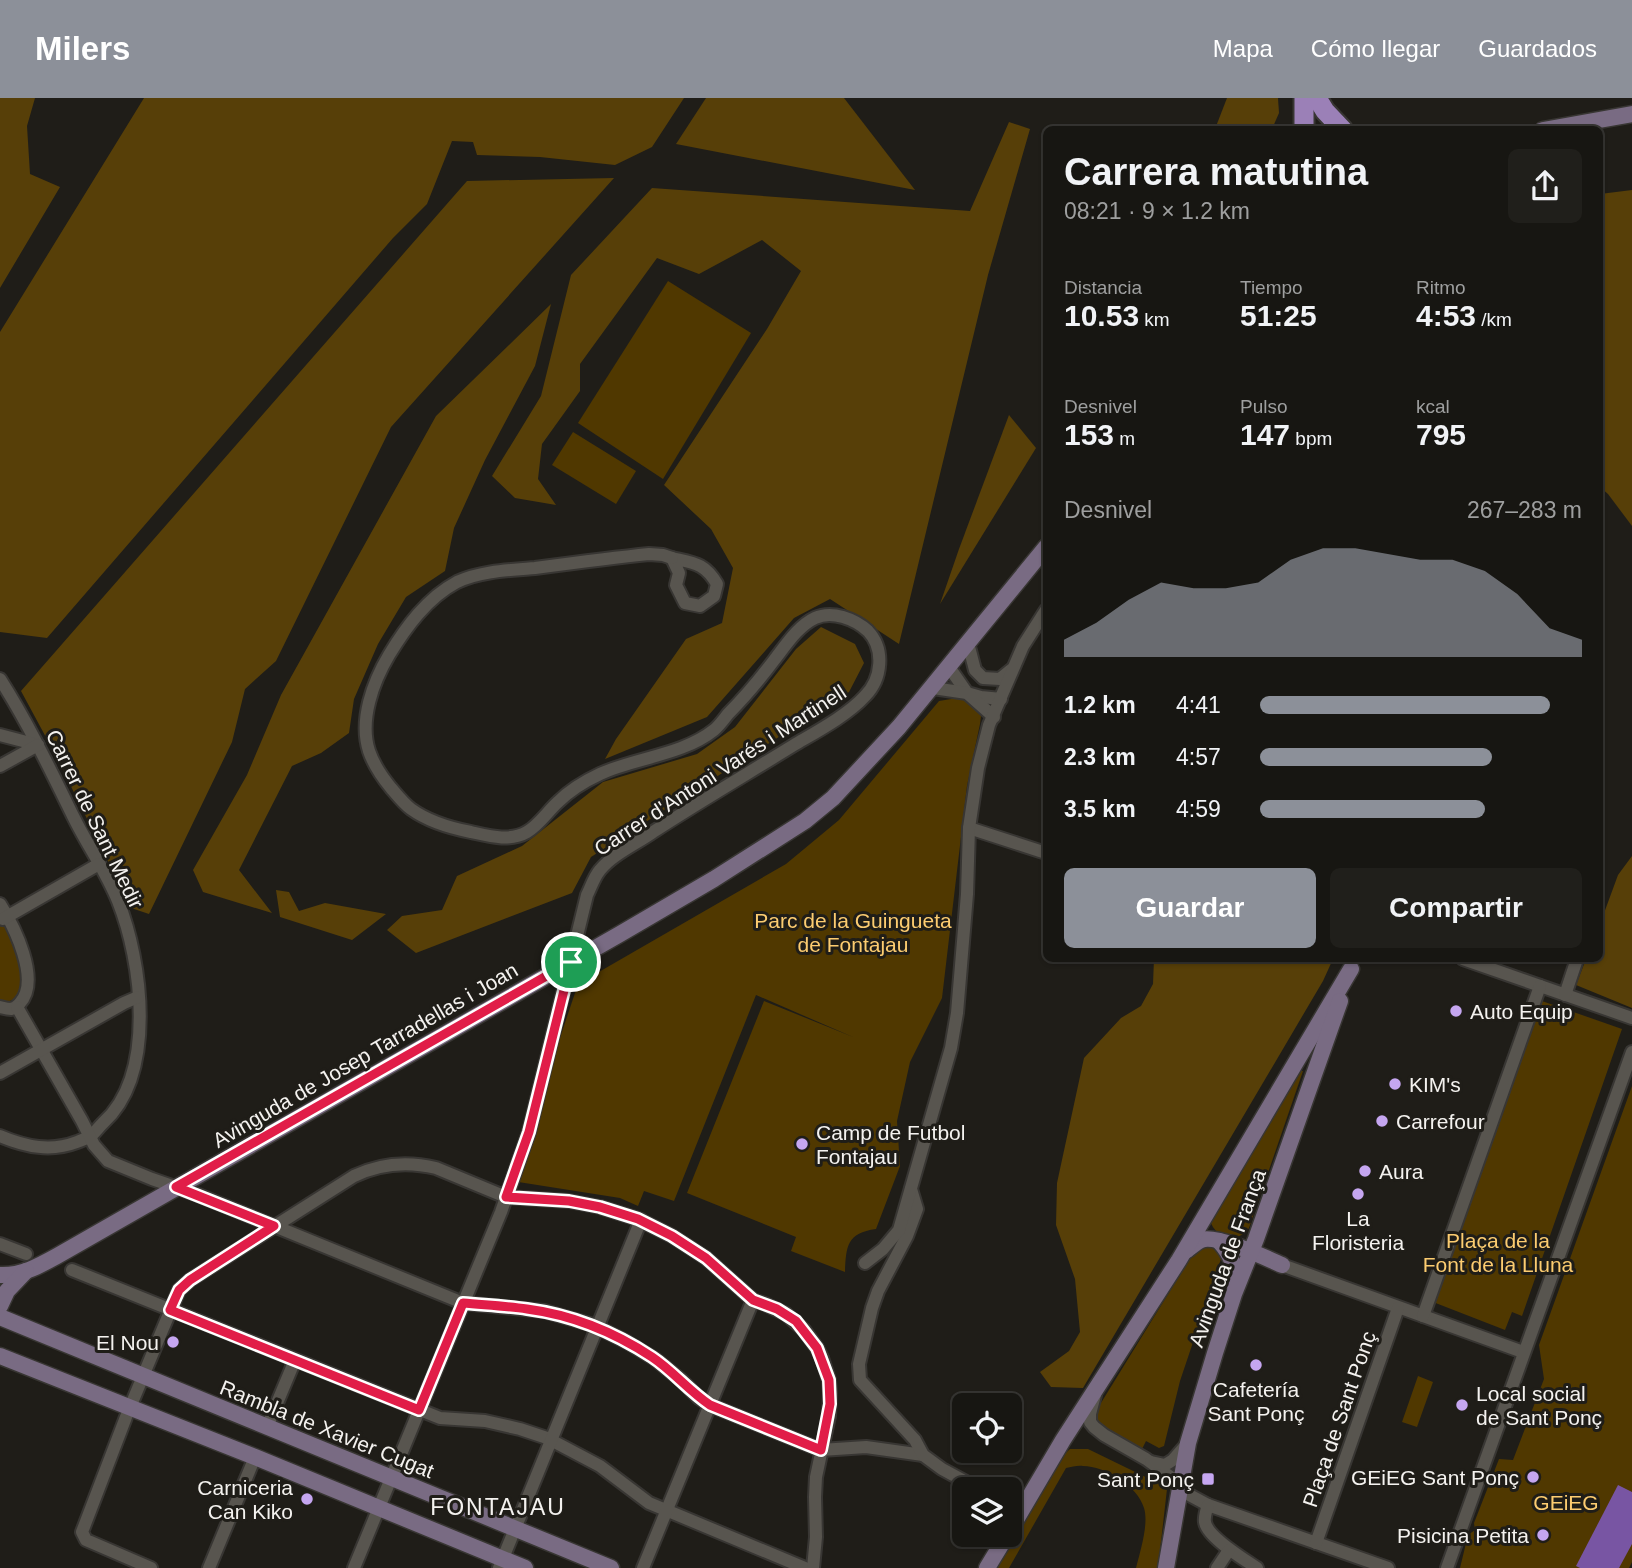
<!DOCTYPE html>
<html lang="es">
<head>
<meta charset="utf-8">
<style>
  :root { --surface:#171612; --page:#201f1b; --text:#f1f3f6; --muted:#9e9f9f; --line:#363532; --accent:#8c9099 }
  body { margin:0; font-family:Helvetica,sans-serif; background:var(--page); color:var(--text); height:100vh; display:flex; flex-direction:column; font-size:26px; white-space:nowrap }
  * { box-sizing:border-box; margin:0 }
  p { font-size:23px; color:var(--muted) }
  .icon { flex:none; width:38px; height:38px; fill:none; stroke:currentColor; stroke-width:2; stroke-linecap:round; stroke-linejoin:round }
  .map { position:relative; flex:1; overflow:hidden }
  .panel { position:absolute; left:1043px; top:28px; width:560px; height:836px; display:flex; flex-direction:column; background:var(--surface); border-radius:10px; box-shadow:0 2px 5px #0004,0 0 0 2px var(--line) }
  .panel>* { flex:none }
  .fabs { position:absolute; left:952px; top:1295px; display:grid; gap:14px }
  .fabs a { display:grid; place-items:center; width:70px; height:70px; border-radius:10px; background:var(--surface); box-shadow:0 2px 5px #0004,0 0 0 2px var(--line); font-size:35px }
  .pin { position:absolute; display:grid; place-items:center; width:60px; height:60px; color:#fff; margin:-30px; border:4px solid #fff; border-radius:50%; box-shadow:0 2px 7px #0007 }
  .round { display:grid; place-items:center; flex:none; width:74px; height:74px; border-radius:10px; background:var(--page) }
  .summary { display:flex; align-items:center; justify-content:space-between; height:119px; padding:0 21px }
  h1 { font-size:38px; font-weight:800; line-height:52px }
  .figures { display:grid; grid-template-columns:repeat(3,1fr); gap:10px; height:119px; padding:7px 21px }
  .figures div { display:grid; align-content:center }
  .figures b { font-size:30px; font-weight:800 }
  .figures small { font-size:19px; font-weight:400 }
  .figures p { font-size:19px }
  .chart { height:196px; padding:14px 21px }
  .chart p { display:flex; justify-content:space-between }
  .chart svg { width:100%; height:126px; margin-top:7px; fill:var(--accent); opacity:.7 }
  .primary-button { display:flex; gap:14px; margin-top:auto; padding:14px 21px }
  .primary-button a { flex:1; height:80px; border-radius:10px; background:var(--accent); color:#fff; font-size:28px; font-weight:800; line-height:80px; text-align:center }
  .primary-button a+a { background:var(--page); color:var(--text) }
  ul { padding:0 21px; list-style:none; font-size:23px }
  li { display:grid; grid-template-columns:112px 84px 1fr; align-items:center; height:52px }
  li i { height:18px; border-radius:9px; background:var(--accent) }
  header { display:flex; align-items:center; gap:42px; box-sizing:border-box; height:98px; padding:0 35px; background:var(--accent); color:#fff }
  header strong { font-size:33px }
  nav { display:flex; gap:38px; margin-inline-start:auto; font-size:24px }
  .map>svg:first-child { display:block }
</style>
</head>
<body>
<header>
<strong>Milers</strong>
<nav><a>Mapa</a><a>Cómo llegar</a><a>Guardados</a></nav>
</header>
<div class="map">
<svg width="1632" height="1470" viewBox="0 0 1632 1470">
  <rect width="100%" height="100%" fill="#1f1d18"/>
  <!-- green -->
  <g fill="#503800">
    <polygon points="668,183 751,235 663,381 578,325"/>
    <polygon points="573,334 636,373 616,406 552,367"/>
    <path d="M963,599l18,19 -1,8 -13,62 -25,212 -32,64 -13,59 3,45 -24,63c-29,4 -30,17 -31,43l-54,-21 5,-14 -109,-44 77,-192 89,36 -97,-42 -82,206 -30,-10 -6,15 -18,-8 -108,-17 66,-197 208,-120 53,-44 100,-119z"/>
    <path d="M0,815c9,19 27,55 22,76 -1,1 -5,8 -6,9l-6,3h-10z"/>
    <polygon points="1542,903 1622,931 1522,1218 1512,1214 1505,1232 1433,1204"/>
    <path d="M1300,973h3l-54,157c-10,16 -35,10 -39,-8z"/>
    <polygon points="1632,988 1632,1464 1629,1470 1460,1470 1468,1437 1475,1432 1474,1425 1499,1361 1513,1362 1544,1281 1539,1247"/>
    <polygon points="1205,1148 1216,1150 1223,1155 1180,1283 1164,1348 1159,1350 1146,1343 1142,1351 1105,1331 1097,1322 1096,1313 1194,1154"/>
    <polygon points="1418,1278 1433,1284 1417,1329 1402,1324"/>
    <path d="M1070,1351h18l78,38 1,2 -9,79h-22c4,-16 13,-44 8,-60 -6,-22 -39,-42 -61,-42 -5,-1 -11,1 -17,2l-57,100h-14l64,-109z"/>
  </g>
  <!-- forest -->
  <g fill="#573f08">
    <polygon points="0,0 35,0 27,28 30,76 60,89 0,190"/>
    <polygon points="144,0 684,0 652,49 615,67 540,59 477,57 473,44 452,43 427,106 393,140 47,540 0,534 0,234"/>
    <polygon points="706,0 844,0 915,92 676,46"/>
    <polygon points="1227,0 1278,0 1279,15 1272,31 1215,31"/>
    <polygon points="1009,24 1030,31 988,177 899,546 830,501 794,520 707,619 605,661 616,641 686,541 722,525 733,470 711,431 664,387 767,231 801,173 762,142 699,176 657,160 580,266 580,293 542,346 538,381 556,407 515,400 492,378 541,298 571,177 652,90 970,113"/>
    <polygon points="614,80 391,329 276,563 245,591 232,644 149,816 131,810 55,656 21,593 467,83"/>
    <polygon points="1632,92 1632,428 1608,396 1600,389 1600,96"/>
    <polygon points="551,206 535,268 485,362 454,430 445,473 406,499 378,546 354,601 349,635 321,655 292,668 239,772 272,815 203,794 193,772 247,677 281,597 436,318"/>
    <polygon points="1009,317 1036,350 940,506 959,451"/>
    <polygon points="821,529 855,546 864,565 849,594 591,759 572,795 416,855 387,832 402,818 442,812 457,778 522,748 603,684 697,656 735,629 796,551"/>
    <polygon points="1632,758 1632,910 1576,887 1586,861 1600,861 1600,826 1618,777"/>
    <polygon points="276,792 289,794 299,813 325,805 386,816 352,842 280,819"/>
    <polygon points="1154,861 1333,861 1323,883 1083,1290 1051,1289 1040,1274 1069,1253 1080,1234 1075,1181 1056,1127 1057,1085 1084,960 1121,920 1141,908 1153,886"/>
  </g>
  <!-- water -->
  <polygon fill="#7855a3" points="1618,1387 1632,1394 1632,1446 1619,1470 1580,1470 1576,1468"/>
  <g fill="none" stroke-linecap="round" stroke-linejoin="round">
    <!-- street casing -->
    <g stroke="#383633" stroke-width="16">
      <g id="street">
        <path d="M672,460c22,5 33,5 45,26l-3,12 -14,10 -15,-3 -9,-18 3,-12z"/>
        <polyline points="968,545 975,572 983,580 1000,581 1011,572"/>
        <polyline points="949,569 967,595 981,599 1001,601"/>
        <path d="M0,581c28,44 50,90 73,137 14,29 33,55 45,85 24,60 39,173 -15,222 -4,4 -7,8 -11,12 -4,3 -10,5 -15,7 -26,10 -51,5 -77,-6"/>
        <polyline points="933,590 967,595 994,619"/>
        <polyline points="0,637 38,647"/>
        <polyline points="0,668 38,647"/>
        <polyline points="969,730 1046,755"/>
        <path d="M0,806c14,22 41,76 20,99 -3,3 -4,5 -9,6 -4,0 -7,-1 -11,-2"/>
        <polyline points="3,821 99,766"/>
        <polyline points="1463,861 1632,920"/>
        <polyline points="1565,897 1577,861"/>
        <polyline points="17,909 82,1023 94,1047 108,1063 152,1081 198,1097 463,1205 544,1213 593,1227 627,1244 655,1261 681,1282 699,1300 710,1307 821,1352 866,1349 923,1357"/>
        <polyline points="0,975 124,905 138,899"/>
        <polyline points="911,1091 917,1111 907,1138 878,1193 872,1210 859,1266 860,1282 915,1342 923,1357 942,1371 979,1391"/>
        <polyline points="0,1146 26,1156"/>
        <polyline points="865,1165 883,1151 899,1132 951,950 957,915 967,796 969,730 978,670 989,627 1023,548 1046,512"/>
        <polyline points="1282,1167 1523,1254"/>
        <polyline points="72,1172 440,1320 485,1323 520,1331 547,1340 600,1368 649,1405 805,1470"/>
        <polyline points="1423,1218 1540,888"/>
        <polyline points="1095,1297 1090,1316 1090,1324 1094,1329 1104,1337 1146,1361 1172,1380 1180,1392 1208,1407 1388,1470"/>
        <polyline points="267,1329 295,1262"/>
        <polyline points="1151,1364 1165,1367 1173,1362 1187,1346"/>
        <path d="M1208,1407c-2,6 -4,12 -3,17 2,15 40,38 52,46"/>
        <polyline points="1316,1445 1398,1210"/>
        <path d="M151,1470l-65,-28 -4,-8 44,-115 53,-127 11,-10 164,-104c27,-13 53,-15 82,-8l70,29 63,4 31,6 38,12 34,17 34,22 47,42 12,4 21,10 18,16 13,18 5,10 7,22 1,13 -1,23 -13,61 -1,20 1,40 -3,31"/>
        <polyline points="209,1470 255,1359"/>
        <path d="M354,1470l147,-356 28,-80 58,-237c4,-8 7,-18 13,-25 13,-16 36,-26 53,-38 46,-30 94,-58 141,-87 22,-13 54,-30 71,-49 17,-17 20,-47 3,-65 -13,-12 -36,-21 -53,-13 -17,8 -29,27 -40,41 -15,20 -30,38 -47,55 -4,5 -9,12 -14,16 -31,25 -80,28 -114,44 -15,7 -30,16 -42,28 -10,9 -19,23 -31,30 -17,10 -38,4 -56,0 -21,-4 -42,-10 -60,-23 -7,-5 -14,-14 -20,-21 -9,-11 -17,-22 -22,-37 -10,-31 4,-69 20,-96 17,-28 38,-57 68,-73 23,-11 53,-12 78,-14 38,-5 76,-10 114,-14l14,1 9,3"/>
        <polyline points="499,1470 641,1122"/>
        <polyline points="643,1470 753,1202"/>
        <polyline points="1217,1470 1229,1452"/>
        <polyline points="1447,1470 1632,954"/>
      </g>
    </g>
    <!-- secondary casing -->
    <g stroke="#383633" stroke-width="19">
      <g id="secondary">
        <polyline points="1543,32 1632,16"/>
        <path d="M1219,1143c13,14 17,27 16,46"/>
        <path d="M1187,1152c4,-3 9,-8 14,-10 15,-6 65,18 81,25"/>
        <path d="M0,1177c21,1 39,-9 57,-19l563,-322 94,-55 91,-58 28,-23 66,-71 147,-180"/>
        <polyline points="0,1208 7,1193 26,1173"/>
        <polyline points="0,1219 611,1470"/>
        <polyline points="0,1258 255,1359 525,1470"/>
        <polyline points="1010,1432 1063,1342 1179,1162 1351,871"/>
        <polyline points="987,1470 1007,1437"/>
        <polyline points="1166,1470 1188,1345 1215,1255 1234,1196 1256,1141 1340,903"/>
      </g>
    </g>
    <!-- primary casing -->
    <g stroke="#383633" stroke-width="23">
      <g id="primary">
        <polyline points="1304,0 1304,32"/>
        <polyline points="1317,0 1325,13 1343,32"/>
      </g>
    </g>
    <!-- street -->
    <use href="#street" stroke="#58554f" stroke-width="12"/>
    <!-- secondary -->
    <use href="#secondary" stroke="#796b83" stroke-width="16"/>
    <!-- primary -->
    <use href="#primary" stroke="#9b80b7" stroke-width="19"/>
  </g>
  <g fill="none" stroke-linecap="round" stroke-linejoin="round">
    <!-- route casing -->
    <g stroke="#fff" stroke-width="14">
      <path id="route" d="M571,864l-42,170 -23,65 63,4 31,6 38,12 34,17 34,22 47,42 24,9 19,12 21,27 12,32 1,24 -9,46 -111,-45c-21,-14 -37,-34 -58,-48 -38,-25 -79,-42 -125,-48 -21,-3 -43,-4 -64,-6l-44,107 -249,-100 9,-20 11,-10 84,-54 -98,-39z"/>
    </g>
    <!-- route -->
    <use href="#route" stroke="#e11d48" stroke-width="9"/>
  </g>
  <!-- markers -->
  <g fill="#c5a6f0" stroke="#1f1d18" stroke-width="2.5">
    <circle cx="1456" cy="913" r="7"/>
    <circle cx="1395" cy="986" r="7"/>
    <circle cx="1382" cy="1023" r="7"/>
    <circle cx="802" cy="1046" r="7"/>
    <circle cx="1365" cy="1073" r="7"/>
    <circle cx="1358" cy="1096" r="7"/>
    <circle cx="173" cy="1244" r="7"/>
    <circle cx="1256" cy="1267" r="7"/>
    <circle cx="1462" cy="1307" r="7"/>
    <circle cx="1533" cy="1379" r="7"/>
    <rect x="1201" y="1374" width="14" height="14" rx="3.5"/>
    <circle cx="307" cy="1401" r="7"/>
    <circle cx="1543" cy="1437" r="7"/>
  </g>
  <g text-anchor="middle" dominant-baseline="central" stroke-width="6" stroke-linejoin="round" paint-order="stroke">
    <!-- street labels -->
    <g font-size="21" fill="#f4f2ef" stroke="#1f1d18">
      <text transform="translate(720 672) rotate(-33)">Carrer d'Antoni Varés i Martinell</text>
      <text transform="translate(95 721) rotate(64)">Carrer de Sant Medir</text>
      <text transform="translate(365 957) rotate(-30)">Avinguda de Josep Tarradellas i Joan</text>
      <text transform="translate(1227 1160) rotate(-70)">Avinguda de França</text>
      <text transform="translate(1339 1321) rotate(-71)">Plaça de Sant Ponç</text>
      <text transform="translate(327 1331) rotate(22)">Rambla de Xavier Cugat</text>
    </g>
    <!-- park labels -->
    <g font-size="21" fill="#fccc70" stroke="#1f1d18">
      <text x="853" y="822">Parc de la Guingueta<tspan x="853" dy="24">de Fontajau</tspan></text>
      <text x="1498" y="1142">Plaça de la<tspan x="1498" dy="24">Font de la Lluna</tspan></text>
      <text x="1566" y="1404">GEiEG</text>
    </g>
    <!-- poi labels -->
    <g font-size="21" fill="#f4f2ef" stroke="#1f1d18" text-anchor="start">
      <text x="1470" y="913">Auto Equip</text>
      <text x="1409" y="986">KIM's</text>
      <text x="1396" y="1023">Carrefour</text>
      <text x="816" y="1034">Camp de Futbol<tspan x="816" dy="24">Fontajau</tspan></text>
      <text x="1379" y="1073">Aura</text>
      <text x="1358" y="1120" text-anchor="middle">La<tspan x="1358" dy="24">Floristeria</tspan></text>
      <text x="159" y="1244" text-anchor="end">El Nou</text>
      <text x="1256" y="1291" text-anchor="middle">Cafetería<tspan x="1256" dy="24">Sant Ponç</tspan></text>
      <text x="1476" y="1295">Local social<tspan x="1476" dy="24">de Sant Ponç</tspan></text>
      <text x="1519" y="1379" text-anchor="end">GEiEG Sant Ponç</text>
      <text x="1194" y="1381" text-anchor="end">Sant Ponç</text>
      <text x="293" y="1389" text-anchor="end">Carniceria<tspan x="293" dy="24">Can Kiko</tspan></text>
      <text x="1529" y="1437" text-anchor="end">Pisicina Petita</text>
    </g>
    <!-- neighbourhood labels -->
    <g font-size="23" letter-spacing="2" fill="#f4f2ef" stroke="#1f1d18">
      <text x="498" y="1409">FONTAJAU</text>
    </g>
  </g>
</svg>
<div class="fabs">
<a><svg class="icon" aria-label="locate" viewBox="0 0 24 24"><circle cx="12" cy="12" r="6"/><path d="M12 2v4M12 18v4M2 12h4M18 12h4"/></svg></a>
<a><svg class="icon" aria-label="layers" viewBox="0 0 24 24"><path d="M12 4l9 5-9 5-9-5zM3 14l9 5 9-5"/></svg></a>
</div>
<div class="pin" style="left:571px;top:864px;background:#1e9e55"><svg class="icon" aria-label="arrive" viewBox="0 0 24 24"><path d="M6 21V4h12l-3 4 3 4H6"/></svg></div>
<section class="panel">
<div class="summary"><div><h1>Carrera matutina</h1><p>08:21 · 9 × 1.2 km</p></div><a class="round"><svg class="icon" aria-label="share" viewBox="0 0 24 24"><path d="M12 15V3M7 8l5-5 5 5M5 13v7h14v-7"/></svg></a></div>
<div class="figures">
<div><p>Distancia</p><b>10.53<small> km</small></b></div>
<div><p>Tiempo</p><b>51:25</b></div>
<div><p>Ritmo</p><b>4:53<small> /km</small></b></div>
</div>
<div class="figures">
<div><p>Desnivel</p><b>153<small> m</small></b></div>
<div><p>Pulso</p><b>147<small> bpm</small></b></div>
<div><p>kcal</p><b>795</b></div>
</div>
<div class="chart"><p><span>Desnivel</span>267–283 m</p>
<svg viewBox="0 0 160 44" preserveAspectRatio="none"><path d="M0 44V38L10 32L20 24L30 18L40 20L50 20L60 18L70 10L80 6L90 6L100 8L110 10L120 10L130 14L140 22L150 34L160 38V44z"/></svg>
</div>
<ul>
<li><b>1.2 km</b>4:41<i style="width:90%"></i></li>
<li><b>2.3 km</b>4:57<i style="width:72%"></i></li>
<li><b>3.5 km</b>4:59<i style="width:70%"></i></li>
</ul>
<div class="primary-button"><a>Guardar</a><a>Compartir</a></div>
</section>
</div>
</body>
</html>
